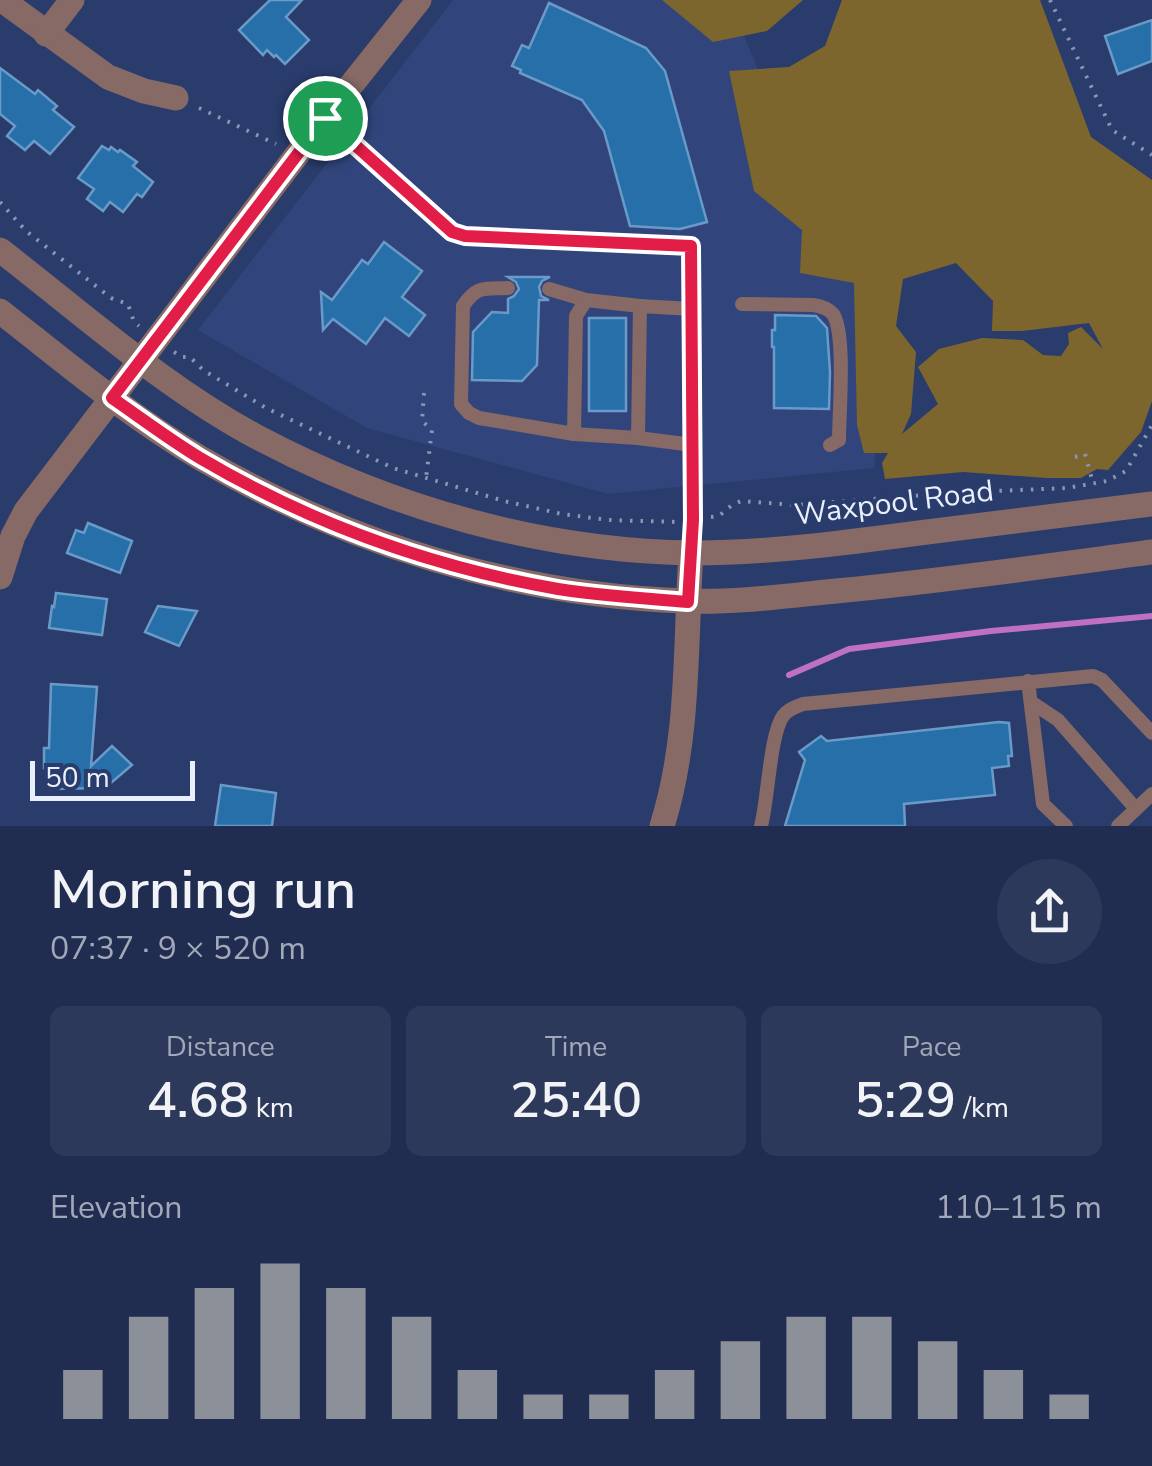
<!DOCTYPE html>
<html lang="en">
<head>
<meta charset="utf-8">
<style>
  :root { --surface:#202d51; --page:#2d395b; --text:#f1f3f6; --muted:#a2a8b7; --accent:#8c9099 }
  body { margin:0; font-family:"Nunito Sans",sans-serif; background:var(--page); color:var(--text); height:100vh; display:flex; flex-direction:column; font-size:38px; white-space:nowrap }
  * { box-sizing:border-box; margin:0 }
  p { font-size:32px; color:var(--muted) }
  .icon { flex:none; width:55px; height:55px; fill:none; stroke:currentColor; stroke-width:2; stroke-linecap:round; stroke-linejoin:round }
  .map { position:relative; height:826px; overflow:hidden }
  .panel { display:flex; flex-direction:column; background:var(--surface); flex:1 }
  .panel>* { flex:none }
  .scale { position:absolute; left:30px; bottom:25px; width:165px; box-sizing:border-box; padding-left:10px; border:5px solid #e9effb; border-top:0; font-size:28px; line-height:35px; white-space:nowrap; color:#e9effb; -webkit-text-stroke:8px #2a3c6c; paint-order:stroke }
  .pin { position:absolute; display:grid; place-items:center; width:85px; height:85px; color:#fff; margin:-42px; border:5px solid #fff; border-radius:50%; box-shadow:0 2px 10px #0007 }
  .round { display:grid; place-items:center; flex:none; width:105px; height:105px; border-radius:52px; background:var(--page) }
  .head { display:flex; align-items:center; justify-content:space-between; height:170px; padding:0 50px }
  h1 { font-size:55px; font-weight:600; line-height:75px }
  .stats { display:grid; grid-template-columns:repeat(3,1fr); gap:15px; height:170px; padding:10px 50px }
  .stats div { display:grid; align-content:center; border-radius:15px; background:var(--page); text-align:center }
  .stats b { font-size:50px; font-weight:600 }
  .stats small { font-size:28px; font-weight:400 }
  .stats p { font-size:28px }
  .chart { height:280px; padding:20px 50px }
  .chart p { display:flex; justify-content:space-between }
  .chart svg { width:100%; height:180px; margin-top:10px; stroke:var(--accent); stroke-width:6 }
  .map>svg:first-child { display:block }
</style>
</head>
<body>
<div class="map">
<svg width="1152" height="826" viewBox="0 0 1152 826">
  <rect width="100%" height="100%" fill="#2a3c6c"/>
  <!-- built -->
  <polygon fill="#31457c" points="453,0 729,0 757,67 786,190 888,308 874,468 608,494 367,428 198,330"/>
  <!-- green -->
  <g fill="#7d662d" fill-rule="evenodd">
    <polygon points="662,0 803,0 767,31 713,42"/>
    <path d="M842,0h198l51,137 61,43v221l-11,31 -33,38 -11,-1 -16,9h-34l-84,-6 -78,7 -3,-16 6,-10h-24l-7,-28 -3,-142 -54,-10 2,-43 -48,-39 -25,-120 60,-4 36,-21zM956,263l37,38 -1,30h30l67,-8 14,26 -22,-22 -13,6 1,11 -8,12 -18,-1 -20,-15 -41,-2 -43,11 -21,18 20,37 -36,30 9,-20 5,-62 -20,-26 7,-47z"/>
  </g>
  <g fill="none" stroke-linecap="round" stroke-linejoin="round">
    <!-- stream -->
    <polyline stroke="#c070c0" stroke-width="6" points="789,675 849,649 991,631 1152,616"/>
  </g>
  <!-- building -->
  <g fill="#266fa9" stroke="#699ac8" stroke-width="2.5">
    <polygon points="270,0 302,0 286,17 309,40 285,64 276,55 274,57 267,50 263,55 239,30"/>
    <polygon points="549,3 646,48 665,71 707,222 680,229 630,226 604,131 582,100 520,73 521,70 512,66 522,45 529,48"/>
    <polygon points="1152,20 1152,61 1118,74 1105,36"/>
    <polygon points="0,68 35,94 38,90 57,106 53,110 74,127 50,154 34,141 25,150 7,136 15,126 0,114"/>
    <polygon points="102,146 109,150 111,147 118,152 120,150 137,162 133,166 153,182 142,197 137,194 123,212 110,202 103,211 87,199 94,189 78,178"/>
    <polygon points="384,242 422,271 402,297 425,315 409,336 385,318 366,344 333,319 323,330 321,292 332,300 362,260 368,264"/>
    <polygon points="508,277 550,277 542,281 539,287 541,296 549,300 539,300 537,365 522,381 472,380 473,332 492,312 508,313 508,299 514,296 519,289 516,282"/>
    <polygon points="775,315 816,316 827,328 830,372 829,409 774,408 774,347 772,347 772,330 775,330"/>
    <rect x="589" y="318" width="37" height="93"/>
    <polygon points="88,523 132,541 120,573 67,553 76,530 84,533"/>
    <polygon points="56,593 107,599 102,635 49,628 52,606 54,607"/>
    <polygon points="158,606 197,611 179,646 145,632"/>
    <polygon points="51,684 97,687 91,766 112,746 132,765 105,788 51,789 51,768 44,768 44,748 49,748"/>
    <polygon points="999,722 1009,723 1012,756 1008,756 1009,766 992,768 995,795 904,804 905,826 785,826 805,760 799,752 821,736 827,741"/>
    <polygon points="221,785 276,793 272,826 215,826"/>
  </g>
  <g fill="none" stroke-linecap="round" stroke-linejoin="round">
    <!-- path -->
    <g stroke="#8a96b4" stroke-width="4" stroke-dasharray="2.5 8" stroke-linecap="butt">
      <polyline points="1050,0 1112,130 1152,155"/>
      <polyline points="199,108 276,144"/>
      <polyline points="0,202 26,231 111,298 128,304 134,322 139,326"/>
      <polyline points="174,352 182,357 190,357 203,370 266,408 393,468 504,501 562,514 608,520 677,522"/>
      <polyline points="424,393 422,421 432,430 426,478"/>
      <polyline points="1075,457 1085,454 1093,483"/>
      <polyline points="711,517 719,516 732,505 741,501 797,505 949,493 1067,488 1107,481 1126,471 1152,425"/>
    </g>
    <!-- service -->
    <g stroke="#876965" stroke-width="14">
      <polyline points="325,118 452,232 465,236 691,246 693,511 691,553"/>
      <path d="M508,288c-24,1 -31,-3 -45,18l-2,98 8,9 10,5 95,16 64,4"/>
      <polyline points="549,289 586,300 640,306 638,438 693,445"/>
      <path d="M742,304l71,1c7,1 15,3 20,9 13,19 6,100 6,126l-9,5"/>
      <polyline points="640,306 692,309"/>
      <polyline points="574,434 576,316 586,300"/>
      <polyline points="1028,681 1043,804 1066,826"/>
      <polyline points="1031,702 1058,720 1136,809"/>
      <path d="M761,826c7,-26 9,-92 22,-110 5,-7 13,-9 20,-12l290,-28 9,4 50,53"/>
      <polyline points="1118,826 1152,794"/>
    </g>
    <!-- minor -->
    <g stroke="#876965" stroke-width="25">
      <polyline points="2,0 108,77 144,91 176,98"/>
      <polyline points="46,34 72,0"/>
      <polyline points="0,577 13,536 26,511 112,398"/>
    </g>
    <!-- tertiary -->
    <g stroke="#876965" stroke-width="25">
      <path d="M0,250c83,64 164,137 257,187 134,71 284,114 436,116 75,0 151,-10 226,-20 77,-10 155,-19 233,-29"/>
      <path d="M0,311c65,51 130,106 202,148 147,85 312,136 482,142 50,2 102,-5 152,-10 105,-10 211,-25 316,-39"/>
      <polyline points="112,398 325,118 419,0"/>
      <path d="M662,826c28,-88 23,-182 29,-273"/>
    </g>
  </g>
  <g fill="none" stroke-linecap="round" stroke-linejoin="round">
    <!-- route casing -->
    <g stroke="#fff" stroke-width="20">
      <path id="route" d="M325,118l127,114 13,4 226,10 2,274 -5,82c-44,-4 -87,-6 -130,-13 -126,-22 -248,-66 -358,-131 -30,-18 -59,-40 -88,-60z"/>
    </g>
    <!-- route -->
    <use href="#route" stroke="#e11d48" stroke-width="12"/>
  </g>
  <g text-anchor="middle" dominant-baseline="central" stroke-width="8" stroke-linejoin="round" paint-order="stroke">
    <!-- street labels -->
    <g font-size="30" fill="#e9effb" stroke="#2a3c6c">
      <text transform="translate(894 503) rotate(-7)">Waxpool Road</text>
    </g>
  </g>
</svg>
<div class="scale">50 m</div>
<div class="pin" style="left:325px;top:118px;background:#1e9e55"><svg class="icon" aria-label="arrive" viewBox="0 0 24 24"><path d="M6 21V4h12l-3 4 3 4H6"/></svg></div>
</div>
<section class="panel">
<div class="head"><div><h1>Morning run</h1><p>07:37 · 9 × 520 m</p></div><a class="round"><svg class="icon" aria-label="share" viewBox="0 0 24 24"><path d="M12 15V3M7 8l5-5 5 5M5 13v7h14v-7"/></svg></a></div>
<div class="stats">
<div><p>Distance</p><b>4.68<small> km</small></b></div>
<div><p>Time</p><b>25:40</b></div>
<div><p>Pace</p><b>5:29<small> /km</small></b></div>
</div>
<div class="chart"><p><span>Elevation</span>110–115 m</p>
<svg viewBox="0 0 160 44" preserveAspectRatio="none"><path d="M5 44V32M15 44V19M25 44V12M35 44V6M45 44V12M55 44V19M65 44V32M75 44V38M85 44V38M95 44V32M105 44V25M115 44V19M125 44V19M135 44V25M145 44V32M155 44V38"/></svg>
</div>
</section>
</body>
</html>
